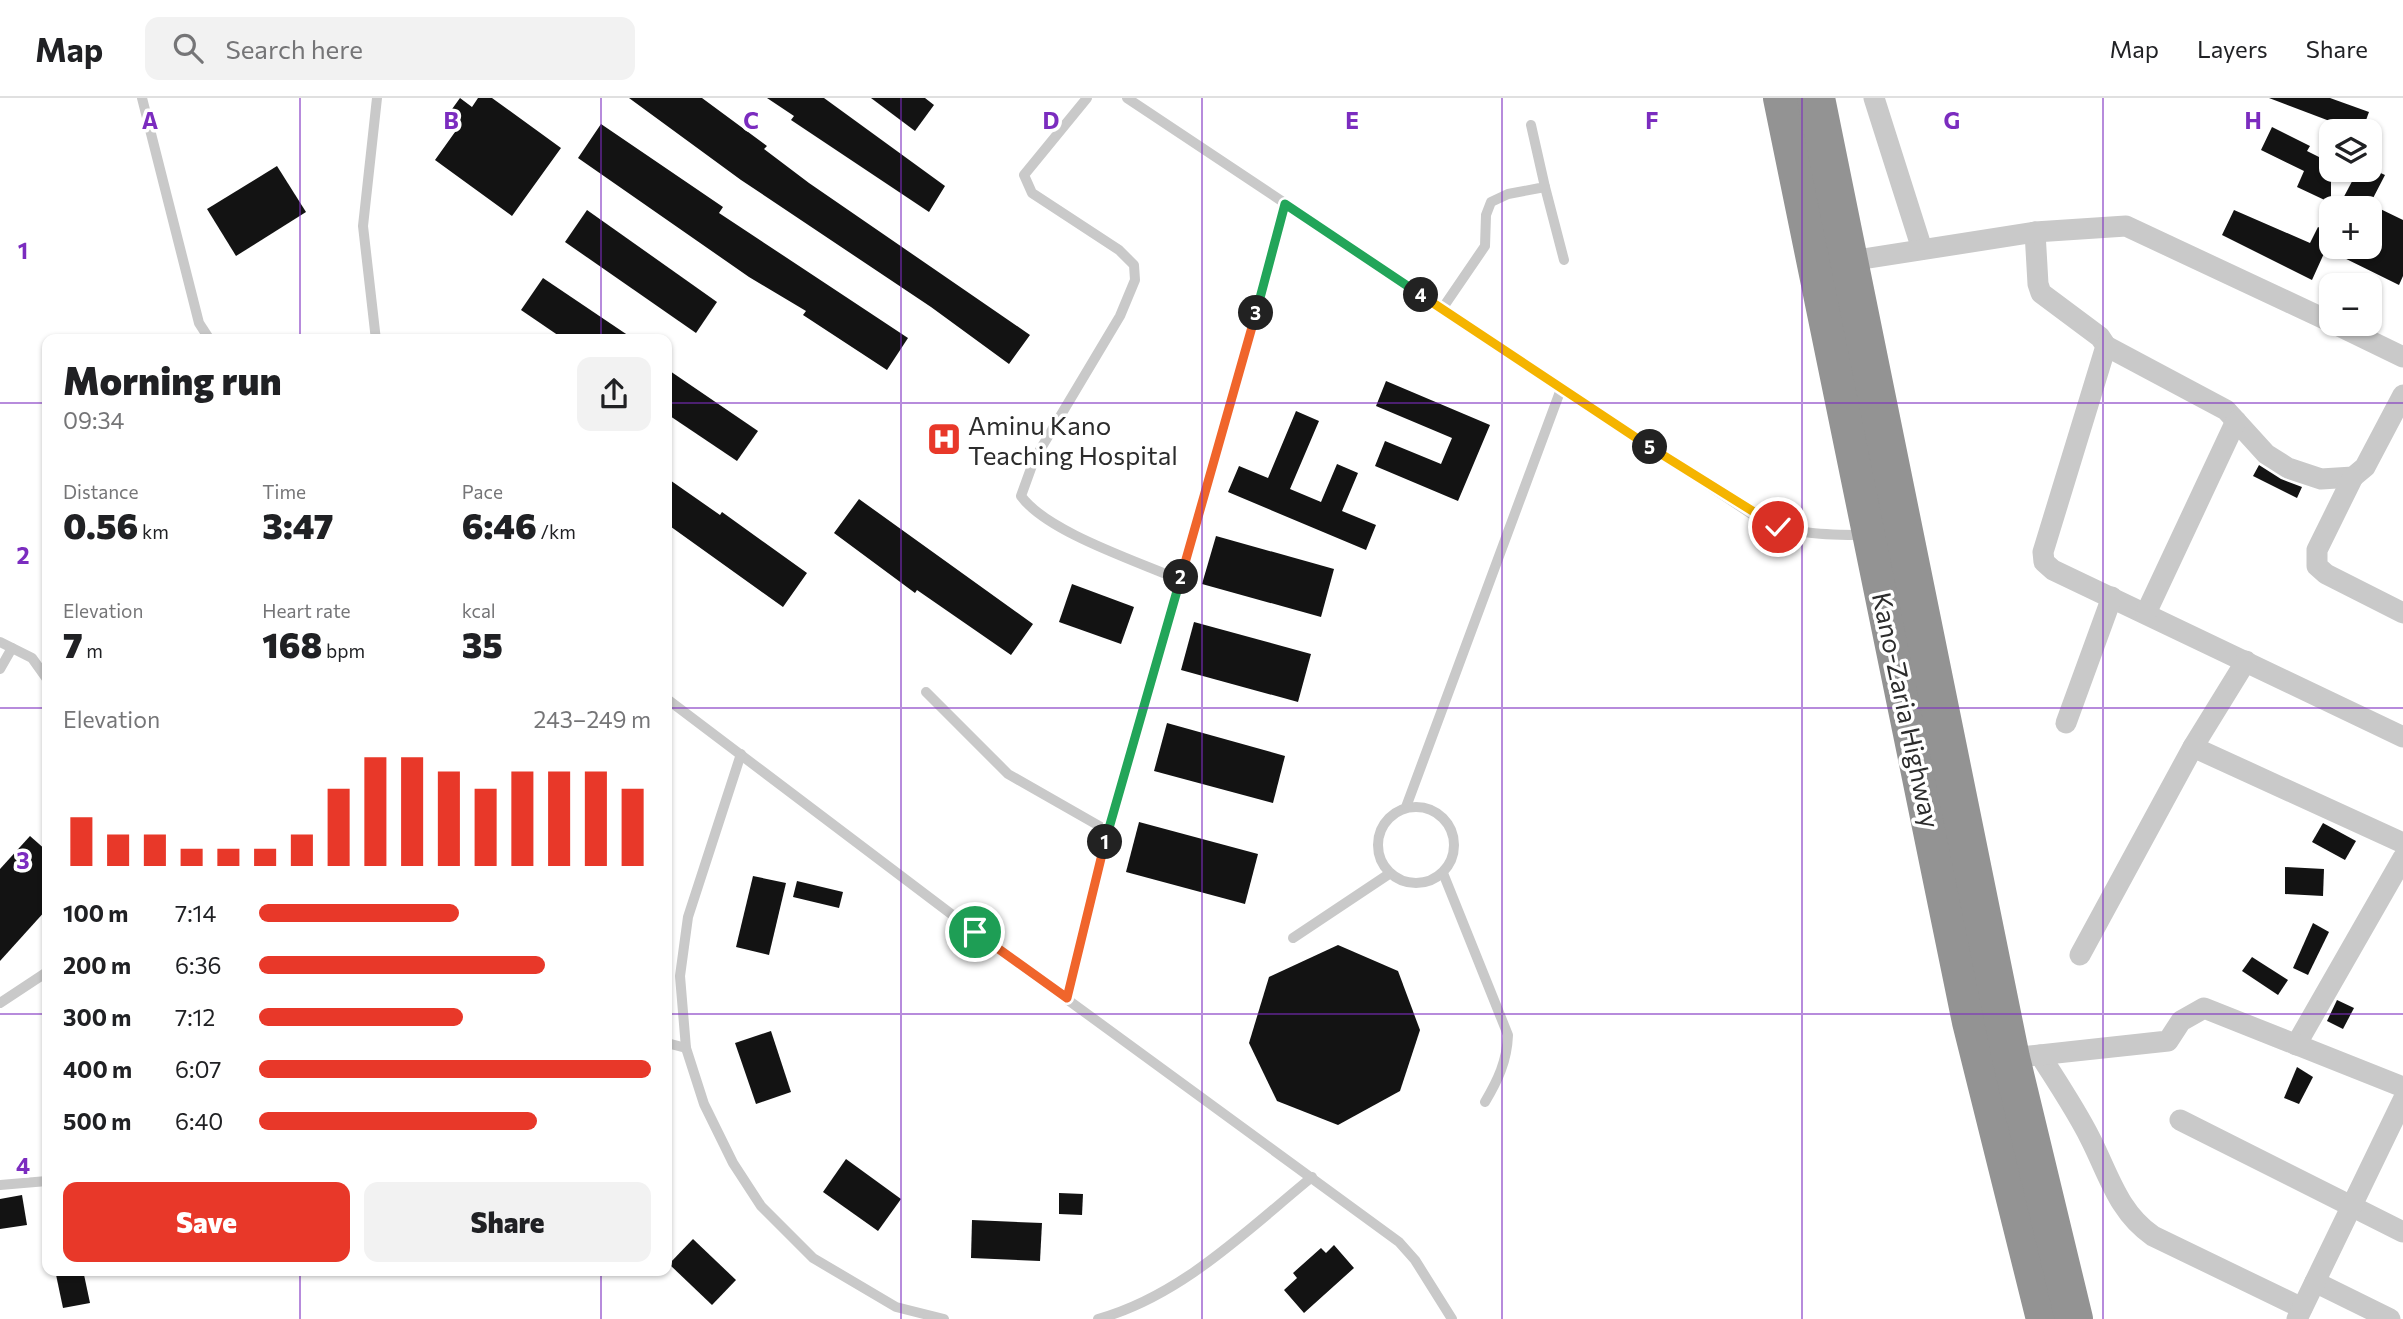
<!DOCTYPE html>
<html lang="en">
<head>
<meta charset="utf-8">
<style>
  :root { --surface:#fff; --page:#f2f2f2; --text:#202124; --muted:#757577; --line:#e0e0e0; --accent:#e83829 }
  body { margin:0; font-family:Commissioner,sans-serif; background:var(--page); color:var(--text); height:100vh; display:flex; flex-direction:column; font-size:26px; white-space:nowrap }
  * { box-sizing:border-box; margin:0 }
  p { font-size:23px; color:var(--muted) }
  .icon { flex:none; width:38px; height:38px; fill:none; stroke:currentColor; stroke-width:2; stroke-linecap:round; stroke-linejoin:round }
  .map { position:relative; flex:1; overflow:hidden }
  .side { position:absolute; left:42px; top:236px; width:630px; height:942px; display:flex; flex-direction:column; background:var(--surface); border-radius:14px; box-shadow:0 2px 5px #0004 }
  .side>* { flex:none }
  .controls { position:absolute; left:2319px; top:21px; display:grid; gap:14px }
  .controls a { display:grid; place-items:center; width:63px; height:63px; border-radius:14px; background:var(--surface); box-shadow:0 2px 5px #0004; font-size:35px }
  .pin { position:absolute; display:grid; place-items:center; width:60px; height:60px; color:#fff; margin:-30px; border:4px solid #fff; border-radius:50%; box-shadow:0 2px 7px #0007 }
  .km { position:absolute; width:35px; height:35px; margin:-18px; border-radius:50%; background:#222; color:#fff; font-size:19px; line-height:35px; text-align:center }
  .round { display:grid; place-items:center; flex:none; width:74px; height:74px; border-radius:14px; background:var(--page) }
  .summary { display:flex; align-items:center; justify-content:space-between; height:119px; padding:0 21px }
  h1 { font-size:38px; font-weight:800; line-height:52px }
  .stats { display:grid; grid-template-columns:repeat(3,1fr); gap:10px; height:119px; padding:7px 21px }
  .stats div { display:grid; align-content:center }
  .stats b { font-size:35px; font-weight:800 }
  .stats small { font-size:19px; font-weight:400 }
  .stats p { font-size:19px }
  .chart { height:196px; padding:14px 21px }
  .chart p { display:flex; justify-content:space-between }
  .chart svg { width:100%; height:126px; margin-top:7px; stroke:var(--accent); stroke-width:6 }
  .action { display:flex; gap:14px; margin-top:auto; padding:14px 21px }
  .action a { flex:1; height:80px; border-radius:14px; background:var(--accent); color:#fff; font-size:28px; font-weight:800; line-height:80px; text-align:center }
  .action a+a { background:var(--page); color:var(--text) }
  ul { padding:0 21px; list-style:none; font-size:23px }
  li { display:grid; grid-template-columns:112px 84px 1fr; align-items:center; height:52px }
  li i { height:18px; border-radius:9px; background:var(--accent) }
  header { display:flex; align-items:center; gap:42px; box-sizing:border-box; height:98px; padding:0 35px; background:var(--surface); border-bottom:2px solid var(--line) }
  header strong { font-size:33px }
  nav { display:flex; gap:38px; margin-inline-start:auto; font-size:24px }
  .search { width:490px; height:63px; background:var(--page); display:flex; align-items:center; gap:18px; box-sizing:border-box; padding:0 24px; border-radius:14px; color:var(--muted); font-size:26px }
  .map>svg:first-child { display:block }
</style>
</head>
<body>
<header>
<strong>Map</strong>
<div class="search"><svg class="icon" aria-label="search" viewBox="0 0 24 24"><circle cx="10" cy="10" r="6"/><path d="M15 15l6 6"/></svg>Search here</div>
<nav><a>Map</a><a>Layers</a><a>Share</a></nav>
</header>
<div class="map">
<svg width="2403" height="1221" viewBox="0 0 2403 1221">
  <rect width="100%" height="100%" fill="#fff"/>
  <!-- building -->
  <g fill="#131313">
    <polygon points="460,0 472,9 478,0 492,0 561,50 512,118 435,62 460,27 447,18"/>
    <polygon points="629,0 702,0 767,48 764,51 809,85 1030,237 1009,266 931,209 741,82"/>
    <polygon points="767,0 824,0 945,88 929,114 791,22 794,18"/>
    <polygon points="871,0 925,0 934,7 915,33"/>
    <polygon points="2269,0 2330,0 2369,14 2362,33 2356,33"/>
    <polygon points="601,26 723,109 719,115 908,240 887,272 803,217 806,213 749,179 578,60"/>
    <polygon points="2272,29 2310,48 2307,53 2331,65 2331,105 2297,89 2304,73 2261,52"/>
    <polygon points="277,68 306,114 236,158 207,111"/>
    <polygon points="2358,72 2374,72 2385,77 2370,106 2403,122 2403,178 2399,187 2326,151 2312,182 2222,137 2234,112 2310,145 2318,129 2331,136 2331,149 2370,149 2370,108 2338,110"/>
    <polygon points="587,112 717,204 696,235 565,144"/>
    <polygon points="543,180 635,242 565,242 521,212"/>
    <polygon points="667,271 758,333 737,363 667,316"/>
    <polygon points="1386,283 1490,327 1458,403 1375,368 1385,343 1441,366 1452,340 1376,308"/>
    <polygon points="1296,313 1319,323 1290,391 1321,404 1337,366 1358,375 1342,413 1376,427 1366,452 1228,394 1239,368 1268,380"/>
    <polygon points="2259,367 2281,381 2302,389 2297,400 2253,378"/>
    <polygon points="667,380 720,417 722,414 807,475 783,509 667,426"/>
    <polygon points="859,401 1033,526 1011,557 917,492 915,495 834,435"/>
    <polygon points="1216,438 1334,471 1321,519 1202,486"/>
    <polygon points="1072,486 1134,509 1121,546 1059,524"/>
    <polygon points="1194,524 1311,556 1298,604 1181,572"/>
    <polygon points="1167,625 1285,658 1273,705 1154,673"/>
    <polygon points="1139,724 1258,756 1245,806 1126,774"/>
    <polygon points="2323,725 2356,743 2345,762 2312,744"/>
    <polygon points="30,738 47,753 47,811 0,863 0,771"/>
    <polygon points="2285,769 2324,771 2323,798 2285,796"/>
    <polygon points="753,778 786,785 769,857 736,849"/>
    <polygon points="797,783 843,794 839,810 793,799"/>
    <polygon points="2313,825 2329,834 2308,877 2293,870"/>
    <polygon points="1338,847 1398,873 1420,932 1400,993 1338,1027 1277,1003 1249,945 1269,879"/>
    <polygon points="2252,859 2288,882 2278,897 2242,873"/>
    <polygon points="2337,902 2354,910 2343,931 2327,923"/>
    <polygon points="771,933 791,994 756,1006 735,945"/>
    <polygon points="2297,969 2313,979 2299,1006 2284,1000"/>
    <polygon points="846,1061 901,1101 878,1133 823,1094"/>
    <polygon points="1059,1095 1083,1096 1082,1117 1059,1116"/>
    <polygon points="22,1097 27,1127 0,1131 0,1101"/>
    <polygon points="972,1122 1042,1125 1040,1163 971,1160"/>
    <polygon points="693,1141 736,1182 712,1207 669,1166"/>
    <polygon points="1334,1147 1354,1170 1304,1215 1284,1192 1297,1180 1293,1175 1321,1150 1326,1155"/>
    <polygon points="55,1172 83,1172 90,1205 63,1210"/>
  </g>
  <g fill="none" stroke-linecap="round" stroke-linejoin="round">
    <!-- lane -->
    <g stroke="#c9c9c9" stroke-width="10">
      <polyline points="142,0 199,225 210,242"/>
      <path d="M1087,0l-63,77 8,18 87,57 15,15 1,15 -15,36 -86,144 -13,36c26,36 116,65 159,84"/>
      <path d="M1127,0l629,419c37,18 70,18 110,18"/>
      <polyline points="1545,89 1564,162"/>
      <polyline points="1442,211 1485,148 1486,117 1491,104 1508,96 1545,89 1531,27"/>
      <polyline points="376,242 363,128 377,0"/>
      <polyline points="0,544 32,560 47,581"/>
      <polyline points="0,571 12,550"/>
      <polyline points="926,594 1008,676 1108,733"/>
      <polyline points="667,601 975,834 1399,1144 1415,1162 1452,1221"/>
      <polyline points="741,656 688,819 680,878 686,950 704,1006 733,1065 761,1108 813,1160 896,1209 944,1221"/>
      <circle cx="1416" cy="747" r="38"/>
      <polyline points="1406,709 1561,291"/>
      <path d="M1443,775l65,162c-1,26 -10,45 -23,67"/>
      <polyline points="1293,840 1389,776"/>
      <polyline points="1067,900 1117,697 1211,378 1285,106"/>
      <polyline points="0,905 47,874"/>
      <polyline points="667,945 686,950"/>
      <polyline points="0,1087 47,1083"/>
      <path d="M1098,1221c83,-23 148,-88 214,-142"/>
    </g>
    <!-- street -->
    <g stroke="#c9c9c9" stroke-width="21">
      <polyline points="1874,0 1922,151"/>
      <polyline points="2035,134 2038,186 2041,195 2100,239 2106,248 2043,454 2044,464 2053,472 2403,639"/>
      <polyline points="1850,163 2035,134 2126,128 2331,224"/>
      <polyline points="2335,226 2403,259"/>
      <polyline points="2106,248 2226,312 2266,356 2288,370 2321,381 2353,379 2365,369 2403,297"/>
      <polyline points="2353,379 2317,452 2317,468 2326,476 2403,515"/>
      <polyline points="2146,515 2236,323"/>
      <polyline points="2066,625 2112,499"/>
      <polyline points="2193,649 2246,563"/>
      <polyline points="2080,857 2193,649 2403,745"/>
      <polyline points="2296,947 2403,760"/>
      <path d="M2040,957c17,27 36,55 50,83 19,37 28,74 63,98l149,72"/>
      <polyline points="2011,960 2168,943 2181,923 2204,910 2403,989"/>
      <polyline points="2180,1022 2403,1134"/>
      <polyline points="2315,1184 2390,1221"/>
      <polyline points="2297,1221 2403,1002"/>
    </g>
    <!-- highway -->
    <g stroke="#939393" stroke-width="38">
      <polyline points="1782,0 1971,924 2045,1221"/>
      <polyline points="1816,0 2011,960 2074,1221"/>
    </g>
  </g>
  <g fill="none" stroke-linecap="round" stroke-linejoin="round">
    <!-- split-1 casing -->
    <g stroke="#fff" stroke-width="14">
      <polyline id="split-1" points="975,834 1067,900 1105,744"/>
    </g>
    <!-- split-2 casing -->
    <g stroke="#fff" stroke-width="14">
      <polyline id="split-2" points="1105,744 1181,479"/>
    </g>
    <!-- split-3 casing -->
    <g stroke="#fff" stroke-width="14">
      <polyline id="split-3" points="1181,479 1256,215"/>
    </g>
    <!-- split-4 casing -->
    <g stroke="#fff" stroke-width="14">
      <polyline id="split-4" points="1256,215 1285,106 1421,197"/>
    </g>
    <!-- split-5 casing -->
    <g stroke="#fff" stroke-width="14">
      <polyline id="split-5" points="1421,197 1650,349"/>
    </g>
    <!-- split-6 casing -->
    <g stroke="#fff" stroke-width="14">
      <polyline id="split-6" points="1650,349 1778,429"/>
    </g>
    <!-- split-1 -->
    <use href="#split-1" stroke="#f0652b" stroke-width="9"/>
    <!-- split-2 -->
    <use href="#split-2" stroke="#22a559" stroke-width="9"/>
    <!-- split-3 -->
    <use href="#split-3" stroke="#f0652b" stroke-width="9"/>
    <!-- split-4 -->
    <use href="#split-4" stroke="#22a559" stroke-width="9"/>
    <!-- split-5 -->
    <use href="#split-5" stroke="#f5b400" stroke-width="9"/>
    <!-- split-6 -->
    <use href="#split-6" stroke="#f5b400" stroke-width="9"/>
  </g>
  <!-- grid -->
  <path fill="none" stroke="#7b2cbf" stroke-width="2" stroke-opacity="0.55" d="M300,0v242M601,0v242M901,0v1221M1202,0v1221M1502,0v1221M1802,0v1221M2103,0v1221M0,305h47M667,305h1736M0,610h47M667,610h1736M0,916h47M667,916h1736M300,1172v49M601,1172v49"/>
  <!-- icons -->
  <defs>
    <g id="hospital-square" transform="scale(1.75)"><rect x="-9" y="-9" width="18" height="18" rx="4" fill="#e83829" stroke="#fff"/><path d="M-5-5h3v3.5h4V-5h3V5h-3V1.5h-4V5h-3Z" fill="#fff"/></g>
  </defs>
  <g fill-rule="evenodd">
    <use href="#hospital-square" x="944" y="341"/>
  </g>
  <g text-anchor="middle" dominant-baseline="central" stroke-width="7" stroke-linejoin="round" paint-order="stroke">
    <!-- poi labels -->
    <g font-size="26" fill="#2c2c2c" stroke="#fff" text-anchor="start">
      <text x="968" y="326">Aminu Kano<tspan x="968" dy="30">Teaching Hospital</tspan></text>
    </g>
    <!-- street labels -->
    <g font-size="26" fill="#2c2c2c" stroke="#fff">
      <text transform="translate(1907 612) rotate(78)">Kano-Zaria Highway</text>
    </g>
  </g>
  <g font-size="23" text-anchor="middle" font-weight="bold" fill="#7b2cbf" stroke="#fff" stroke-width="7" stroke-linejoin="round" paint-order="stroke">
    <text x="150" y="31">A</text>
    <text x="451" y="31">B</text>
    <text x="751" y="31">C</text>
    <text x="1051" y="31">D</text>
    <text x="1352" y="31">E</text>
    <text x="1652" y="31">F</text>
    <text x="1952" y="31">G</text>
    <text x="2253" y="31">H</text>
    <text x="23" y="161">1</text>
    <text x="23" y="466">2</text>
    <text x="23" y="771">3</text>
    <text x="23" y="1076">4</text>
  </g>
</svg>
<div class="controls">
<a><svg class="icon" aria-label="layers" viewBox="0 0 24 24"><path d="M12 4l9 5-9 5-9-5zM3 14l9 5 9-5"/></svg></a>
<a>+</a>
<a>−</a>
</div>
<div class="pin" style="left:975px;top:834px;background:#1e9e55"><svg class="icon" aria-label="arrive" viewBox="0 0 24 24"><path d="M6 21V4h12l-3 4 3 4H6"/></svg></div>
<div class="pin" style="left:1778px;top:429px;background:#d93025"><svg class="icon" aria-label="check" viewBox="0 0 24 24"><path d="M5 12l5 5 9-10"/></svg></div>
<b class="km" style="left:1105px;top:744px">1</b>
<b class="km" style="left:1181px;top:479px">2</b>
<b class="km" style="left:1256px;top:215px">3</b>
<b class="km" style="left:1421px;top:197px">4</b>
<b class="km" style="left:1650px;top:349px">5</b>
<section class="side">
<div class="summary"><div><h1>Morning run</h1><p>09:34</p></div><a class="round"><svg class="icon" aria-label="share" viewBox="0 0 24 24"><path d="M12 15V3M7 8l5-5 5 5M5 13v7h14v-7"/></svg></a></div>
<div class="stats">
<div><p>Distance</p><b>0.56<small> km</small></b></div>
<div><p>Time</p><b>3:47</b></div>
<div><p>Pace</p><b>6:46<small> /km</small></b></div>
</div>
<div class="stats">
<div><p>Elevation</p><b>7<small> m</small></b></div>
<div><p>Heart rate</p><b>168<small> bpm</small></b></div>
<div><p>kcal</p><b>35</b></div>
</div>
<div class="chart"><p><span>Elevation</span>243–249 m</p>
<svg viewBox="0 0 160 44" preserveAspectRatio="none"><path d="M5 44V27M15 44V33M25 44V33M35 44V38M45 44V38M55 44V38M65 44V33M75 44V17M85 44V6M95 44V6M105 44V11M115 44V17M125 44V11M135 44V11M145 44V11M155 44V17"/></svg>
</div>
<ul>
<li><b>100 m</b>7:14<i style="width:51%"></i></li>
<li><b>200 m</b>6:36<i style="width:73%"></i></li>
<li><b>300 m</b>7:12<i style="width:52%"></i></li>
<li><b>400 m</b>6:07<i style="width:100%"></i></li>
<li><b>500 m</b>6:40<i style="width:71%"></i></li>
</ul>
<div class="action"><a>Save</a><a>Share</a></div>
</section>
</div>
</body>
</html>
